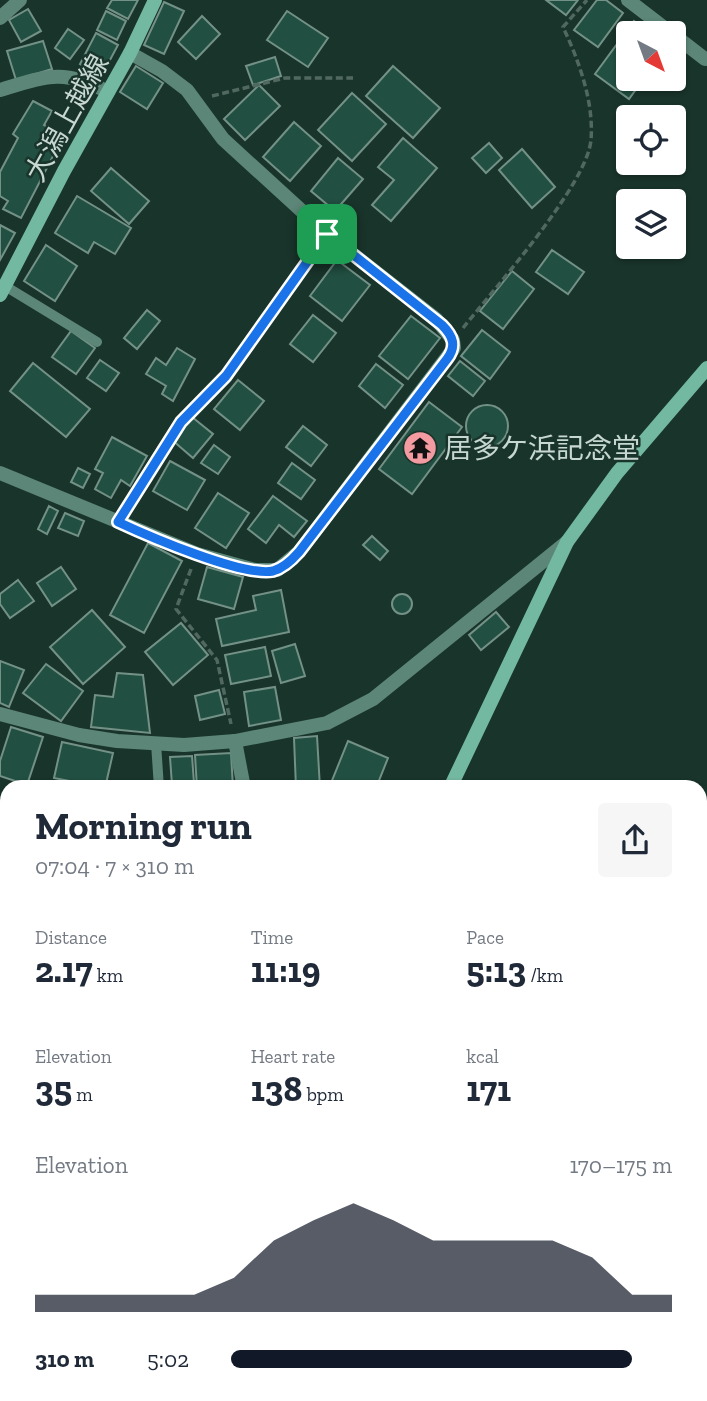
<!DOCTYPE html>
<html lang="en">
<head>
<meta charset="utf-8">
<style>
  :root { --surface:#fff; --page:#f6f6f7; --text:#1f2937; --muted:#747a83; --accent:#111827 }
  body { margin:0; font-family:"Zilla Slab","Noto Sans JP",serif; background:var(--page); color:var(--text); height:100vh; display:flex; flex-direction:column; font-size:26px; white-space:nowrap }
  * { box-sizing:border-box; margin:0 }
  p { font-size:23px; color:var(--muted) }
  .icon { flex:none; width:38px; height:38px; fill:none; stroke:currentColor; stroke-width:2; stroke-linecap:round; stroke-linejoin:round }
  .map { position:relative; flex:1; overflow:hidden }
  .details { position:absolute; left:0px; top:780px; width:707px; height:621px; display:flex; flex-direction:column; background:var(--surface); border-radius:21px 21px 0 0; box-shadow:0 2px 5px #0004 }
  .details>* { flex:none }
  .needle { width:46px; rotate:139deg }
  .controls { position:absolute; left:616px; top:21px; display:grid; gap:14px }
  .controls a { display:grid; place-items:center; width:70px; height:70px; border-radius:7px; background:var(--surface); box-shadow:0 2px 5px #0004; font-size:35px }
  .pin { position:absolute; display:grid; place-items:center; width:60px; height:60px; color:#fff; margin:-30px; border-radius:14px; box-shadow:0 4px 10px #0006 }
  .round { display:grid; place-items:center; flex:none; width:74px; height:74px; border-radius:7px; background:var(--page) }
  .headline { display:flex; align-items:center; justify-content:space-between; height:119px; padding:0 35px }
  h1 { font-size:38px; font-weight:800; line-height:52px }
  .metrics { display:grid; grid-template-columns:repeat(3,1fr); gap:10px; height:119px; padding:7px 35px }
  .metrics div { display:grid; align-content:center }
  .metrics b { font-size:35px; font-weight:800 }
  .metrics small { font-size:19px; font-weight:400 }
  .metrics p { font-size:19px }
  .chart { height:196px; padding:14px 35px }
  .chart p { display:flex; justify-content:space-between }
  .chart svg { width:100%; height:126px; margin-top:7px; fill:var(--accent); opacity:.7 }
  ul { padding:0 35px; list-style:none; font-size:23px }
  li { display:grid; grid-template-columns:112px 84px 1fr; align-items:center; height:52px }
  li i { height:18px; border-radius:9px; background:var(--accent) }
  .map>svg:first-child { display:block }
</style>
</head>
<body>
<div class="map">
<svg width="707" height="1401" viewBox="0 0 707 1401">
  <rect width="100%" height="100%" fill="#19342b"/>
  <!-- water -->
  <polygon fill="#300d12" points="707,1096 707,1401 533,1401 537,1395 700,1395 700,1103"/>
  <!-- building -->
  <g fill="#214f41" stroke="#739186" stroke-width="2">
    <polygon points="112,0 138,0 128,19 107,8"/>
    <polygon points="546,0 578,0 566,15"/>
    <polygon points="597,0 606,0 623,13 598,47 574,30"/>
    <polygon points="164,2 184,11 164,54 144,45"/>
    <polygon points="28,9 41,31 21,42 9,20"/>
    <polygon points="106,11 126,21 117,40 97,30"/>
    <polygon points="287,11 328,38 308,67 267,40"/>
    <polygon points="202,16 220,34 196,59 178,42"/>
    <polygon points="634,21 651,33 628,33 628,79 642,81 629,99 595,74"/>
    <polygon points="68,29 84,40 70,59 55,48"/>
    <polygon points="96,33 118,45 102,75 80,64"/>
    <polygon points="43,41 52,69 16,80 7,51"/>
    <polygon points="275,57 281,76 253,85 246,66"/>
    <polygon points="136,66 163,83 147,109 120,92"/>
    <polygon points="393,66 440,108 413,138 366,96"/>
    <polygon points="259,85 280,106 245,140 224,119"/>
    <polygon points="352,93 386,124 352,161 318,130"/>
    <polygon points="33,101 52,111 44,125 64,135 21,218 3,209 8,201 0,196 0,172 18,138 13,134"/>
    <polygon points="294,122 321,146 290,181 263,157"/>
    <polygon points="403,138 437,168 391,221 372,205 394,180 378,167"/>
    <polygon points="489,143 502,158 486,173 472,158"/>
    <polygon points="522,149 555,187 532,208 499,170"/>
    <polygon points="338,158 363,179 335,211 311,191"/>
    <polygon points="111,168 149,201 129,224 91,191"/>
    <polygon points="77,196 131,228 115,254 94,242 88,253 55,233"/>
    <polygon points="0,225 15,233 0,260"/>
    <polygon points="46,245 77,266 55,301 24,281"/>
    <polygon points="552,250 584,272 568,294 536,272"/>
    <polygon points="337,260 370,285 342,321 310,296"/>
    <polygon points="512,271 534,289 503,329 480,311"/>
    <polygon points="147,310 160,321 137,349 124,338"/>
    <polygon points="313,315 336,333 313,362 290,344"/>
    <polygon points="411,316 440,338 408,379 379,356"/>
    <polygon points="482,330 510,352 490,379 461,356"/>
    <polygon points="71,331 95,348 76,374 52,357"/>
    <polygon points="177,348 195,359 173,401 162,394 166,386 146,374 156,358 166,365"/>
    <polygon points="100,360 119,373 106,391 87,378"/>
    <polygon points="460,361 485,381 473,396 448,376"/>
    <polygon points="33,363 90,409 66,437 10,391"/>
    <polygon points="376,364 403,385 385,408 359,386"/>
    <polygon points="238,380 264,401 240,430 214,409"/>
    <polygon points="429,402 462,427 412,494 379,469"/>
    <circle cx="487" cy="426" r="21"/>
    <polygon points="192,417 213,434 193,458 172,440"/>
    <polygon points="303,426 327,445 311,466 286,447"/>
    <polygon points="112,437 147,456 130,486 121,480 111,498 95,489 103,473 95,469"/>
    <polygon points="214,445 230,457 218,474 201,463"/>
    <polygon points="170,461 205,480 187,510 153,491"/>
    <polygon points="292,463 315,480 301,499 278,483"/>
    <polygon points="78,468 90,474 83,488 71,482"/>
    <polygon points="218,493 249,513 226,548 195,528"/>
    <polygon points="273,496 307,521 294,537 279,525 266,543 248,529"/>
    <polygon points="49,506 58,511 47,534 38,529"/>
    <polygon points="65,513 84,521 78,536 58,528"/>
    <polygon points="372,536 388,551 380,560 363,545"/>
    <polygon points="148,543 182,561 144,633 110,615"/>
    <polygon points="61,567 76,589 52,606 37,583"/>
    <polygon points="207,567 243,577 234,609 198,599"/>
    <polygon points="18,580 34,601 10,618 0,604 0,594"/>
    <polygon points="281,590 289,632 222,646 216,619 256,610 253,596"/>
    <circle cx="402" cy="604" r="10"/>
    <polygon points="92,610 125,647 83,684 50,647"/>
    <polygon points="496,612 509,627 481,650 469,635"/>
    <polygon points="181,623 208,655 173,685 145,652"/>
    <polygon points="295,644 305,676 281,683 272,651"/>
    <polygon points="265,647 271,676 231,684 225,655"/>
    <polygon points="0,661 24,670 9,707 0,703"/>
    <polygon points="46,664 83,691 61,721 23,693"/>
    <polygon points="117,673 143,675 150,733 91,727 95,695 113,697"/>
    <polygon points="275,687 281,720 249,726 244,692"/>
    <polygon points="219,690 225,714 200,720 195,696"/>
    <polygon points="11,727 43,737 27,785 0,776 0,761"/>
    <polygon points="317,736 320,788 296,788 294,738"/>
    <polygon points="348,741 388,758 376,788 329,788"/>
    <polygon points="62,742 113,753 105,788 54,778"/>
    <polygon points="231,753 233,788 197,788 195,755"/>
    <polygon points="192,756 194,783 172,785 170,757"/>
    <polygon points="7,1204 7,1358 0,1353 0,1214"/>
  </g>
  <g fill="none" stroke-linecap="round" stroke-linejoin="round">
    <!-- path -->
    <g stroke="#516860" stroke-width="3.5" stroke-dasharray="7 3.5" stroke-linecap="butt">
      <polyline points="212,96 285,78 353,78"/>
      <path d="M463,328c31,-39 124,-143 128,-188 3,-38 -12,-79 -28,-113l24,-27"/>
      <polyline points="127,508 181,422 226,376 318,247"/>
      <polyline points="191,569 176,609 217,660 231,724"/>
      <polyline points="0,1026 7,1020"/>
    </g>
    <!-- lane -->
    <g stroke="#5c8678" stroke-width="10">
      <polyline points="5,286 97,342"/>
      <polyline points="156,743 159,788"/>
    </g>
    <!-- street -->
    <g stroke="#5c8678" stroke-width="14">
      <polyline points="628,0 671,33"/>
      <polyline points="0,18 20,0"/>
      <polyline points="674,35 705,59"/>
      <path d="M0,90c46,-14 64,-22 108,2"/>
      <polyline points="0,473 197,554 255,570 277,570 299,552 454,348 453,340 436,319 327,234 223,139 187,90 162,71 130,53"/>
      <polyline points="0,714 79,735 117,741 184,745 235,741 327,723 373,699 567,542"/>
      <polyline points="235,741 244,788"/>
      <polyline points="0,1061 7,1065"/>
    </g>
    <!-- secondary -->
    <g stroke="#73b8a1" stroke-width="14">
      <polyline points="0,295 64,171 130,53 155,0"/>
      <polyline points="450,788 567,542 617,473 707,368"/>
      <polyline points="161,1401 164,1395"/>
    </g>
  </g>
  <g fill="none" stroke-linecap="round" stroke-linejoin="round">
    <!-- route casing -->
    <g stroke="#fff" stroke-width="14">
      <path id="route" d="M327,234l115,91c11,11 15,21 5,34l-148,193c-7,8 -15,16 -26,19 -30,6 -125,-35 -155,-49l63,-100 45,-46z"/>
    </g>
    <!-- route -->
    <use href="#route" stroke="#1a73e8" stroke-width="9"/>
  </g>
  <!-- icons -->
  <defs>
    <g id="temple-disc" transform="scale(1.75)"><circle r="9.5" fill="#f49aa1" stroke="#19342b"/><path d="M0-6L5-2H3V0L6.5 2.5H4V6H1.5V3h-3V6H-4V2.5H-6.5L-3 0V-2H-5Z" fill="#111"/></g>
  </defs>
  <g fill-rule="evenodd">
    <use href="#temple-disc" x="420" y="448"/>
  </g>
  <g text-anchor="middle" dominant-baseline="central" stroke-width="5" stroke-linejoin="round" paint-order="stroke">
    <!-- street labels -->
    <g font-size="28" fill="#c7d7d1" stroke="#19342b">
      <text transform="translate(67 118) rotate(-61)">大潟上越線</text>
    </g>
    <!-- poi labels -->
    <g font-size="28" fill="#c7d7d1" stroke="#19342b" text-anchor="start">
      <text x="444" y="448">居多ケ浜記念堂</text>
    </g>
  </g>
</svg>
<div class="controls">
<a><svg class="needle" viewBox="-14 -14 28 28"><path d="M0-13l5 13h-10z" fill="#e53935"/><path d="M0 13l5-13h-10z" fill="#747a83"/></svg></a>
<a><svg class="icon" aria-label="locate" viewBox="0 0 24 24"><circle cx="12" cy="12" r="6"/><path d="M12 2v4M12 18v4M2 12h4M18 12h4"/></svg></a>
<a><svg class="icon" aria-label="layers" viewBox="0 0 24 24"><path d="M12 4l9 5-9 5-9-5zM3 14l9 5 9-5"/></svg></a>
</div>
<div class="pin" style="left:327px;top:234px;background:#1e9e55"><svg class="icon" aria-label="arrive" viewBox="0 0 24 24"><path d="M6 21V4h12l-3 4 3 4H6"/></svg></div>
<section class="details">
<div class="headline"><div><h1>Morning run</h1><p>07:04 · 7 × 310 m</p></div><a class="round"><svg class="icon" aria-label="share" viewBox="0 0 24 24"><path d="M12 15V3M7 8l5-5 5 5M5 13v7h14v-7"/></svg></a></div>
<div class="metrics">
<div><p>Distance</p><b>2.17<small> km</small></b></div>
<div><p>Time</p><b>11:19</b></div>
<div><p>Pace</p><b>5:13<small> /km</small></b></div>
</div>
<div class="metrics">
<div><p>Elevation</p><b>35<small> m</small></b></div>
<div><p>Heart rate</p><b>138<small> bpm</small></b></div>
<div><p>kcal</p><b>171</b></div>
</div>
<div class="chart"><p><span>Elevation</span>170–175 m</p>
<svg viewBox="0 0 160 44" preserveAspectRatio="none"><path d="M0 44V38L10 38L20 38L30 38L40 38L50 32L60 19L70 12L80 6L90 12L100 19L110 19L120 19L130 19L140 25L150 38L160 38V44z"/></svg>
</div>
<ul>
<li><b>310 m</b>5:02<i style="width:91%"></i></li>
</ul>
</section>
</div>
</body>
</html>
